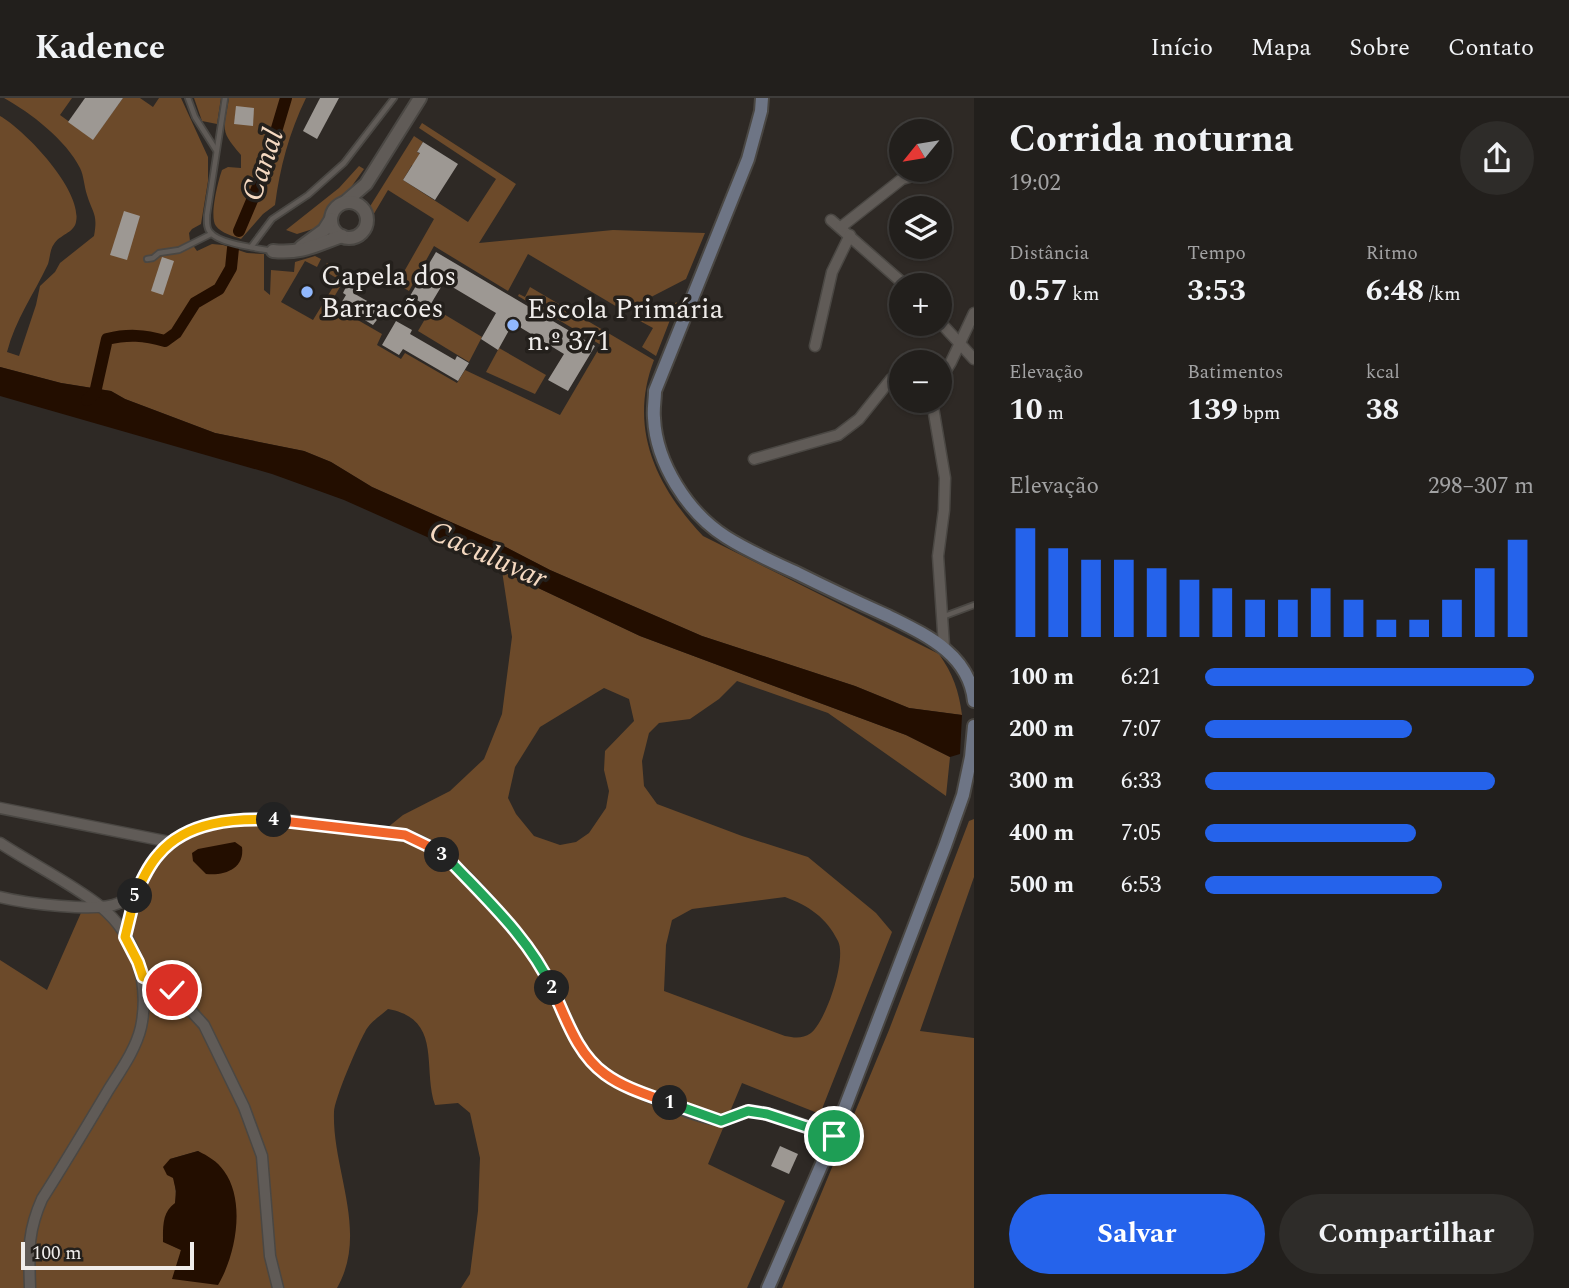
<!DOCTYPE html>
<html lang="pt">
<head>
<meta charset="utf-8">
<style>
  :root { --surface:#221f1c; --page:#2e2c29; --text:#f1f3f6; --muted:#a2a2a3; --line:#3f3d3b; --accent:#2563eb }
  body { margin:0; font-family:Spectral,serif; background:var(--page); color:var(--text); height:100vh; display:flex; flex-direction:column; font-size:26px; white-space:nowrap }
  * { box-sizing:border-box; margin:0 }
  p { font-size:23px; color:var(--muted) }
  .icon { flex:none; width:38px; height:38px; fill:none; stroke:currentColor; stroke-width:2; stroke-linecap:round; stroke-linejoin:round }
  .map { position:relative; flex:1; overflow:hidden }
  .panel { display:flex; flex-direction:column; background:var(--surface); width:595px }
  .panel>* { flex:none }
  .needle { width:46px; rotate:240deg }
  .fabs { position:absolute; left:889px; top:21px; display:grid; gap:14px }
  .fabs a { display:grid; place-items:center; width:63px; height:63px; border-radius:50%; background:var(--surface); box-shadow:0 2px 5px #0004,0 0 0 2px var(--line); font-size:35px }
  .scale { position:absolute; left:21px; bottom:18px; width:173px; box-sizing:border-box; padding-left:7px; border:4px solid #f0edeb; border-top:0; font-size:19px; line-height:24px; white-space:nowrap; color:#f0edeb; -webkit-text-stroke:5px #24201c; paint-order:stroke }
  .pin { position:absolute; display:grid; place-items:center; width:60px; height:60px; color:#fff; margin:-30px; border:4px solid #fff; border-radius:50%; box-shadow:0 2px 7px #0007 }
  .km { position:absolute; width:35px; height:35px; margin:-18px; border-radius:50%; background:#222; color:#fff; font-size:19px; line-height:35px; text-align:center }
  .round { display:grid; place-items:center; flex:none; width:74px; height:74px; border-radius:37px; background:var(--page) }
  .summary { display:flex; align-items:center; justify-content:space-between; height:119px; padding:0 35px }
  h1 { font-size:38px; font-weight:700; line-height:52px }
  .figures { display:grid; grid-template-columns:repeat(3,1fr); gap:10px; height:119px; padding:7px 35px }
  .figures div { display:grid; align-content:center }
  .figures b { font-size:30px; font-weight:700 }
  .figures small { font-size:19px; font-weight:400 }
  .figures p { font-size:19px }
  .chart { height:196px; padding:14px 35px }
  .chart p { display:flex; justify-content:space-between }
  .chart svg { width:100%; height:126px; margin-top:7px; stroke:var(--accent); stroke-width:6 }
  .primary-button { display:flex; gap:14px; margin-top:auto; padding:14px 35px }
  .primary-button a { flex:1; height:80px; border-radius:42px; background:var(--accent); color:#fff; font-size:28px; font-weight:700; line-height:80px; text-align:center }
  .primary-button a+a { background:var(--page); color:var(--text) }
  ul { padding:0 35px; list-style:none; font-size:23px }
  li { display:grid; grid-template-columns:112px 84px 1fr; align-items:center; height:52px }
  li i { height:18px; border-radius:9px; background:var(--accent) }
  header { display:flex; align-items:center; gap:42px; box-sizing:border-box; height:98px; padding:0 35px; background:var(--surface); border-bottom:2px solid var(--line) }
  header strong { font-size:33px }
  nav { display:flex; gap:38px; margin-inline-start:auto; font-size:24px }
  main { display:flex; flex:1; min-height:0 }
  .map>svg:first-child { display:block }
</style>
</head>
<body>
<header>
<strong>Kadence</strong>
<nav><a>Início</a><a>Mapa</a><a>Sobre</a><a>Contato</a></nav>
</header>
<main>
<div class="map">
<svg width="974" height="1190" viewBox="0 0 974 1190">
  <rect width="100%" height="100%" fill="#2e2925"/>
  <!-- green -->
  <g fill="#6c4a2a" fill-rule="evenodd">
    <path d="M4,0h68l-12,17 33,24 30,-41h17l13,9 6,-9h22l27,59v24l-7,43 -9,5 -3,4 1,8 7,10 15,-7 11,1 24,8 17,1v36l6,5 1,-25 23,2 1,-10 20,-6 6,3 -4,8 -12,-6 -24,41 32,18 25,-41 -15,-9 4,-7 20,12 -17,29 52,30 -5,11 24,14 4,-6 52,30 8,-13 95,45 41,-70 -83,-49 1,-2 6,3 5,-10 124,73c-26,68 2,126 49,176l236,118c14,20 20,37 23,61l-53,-7 -54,-22 -153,-50 -152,-66 -52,-27 -126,-56 -41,-25 -27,-11 -89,-18 -90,-34 -14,-8 -50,-8 -61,-16v-251c25,14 83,75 76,106 -2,11 -17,13 -22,22 -4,5 -4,14 -6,20 -14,30 -33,56 -41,88l12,4 17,-51 4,-19 15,-14 5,-9 34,-27c4,-22 -1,-22 -7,-41 -3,-9 -3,-19 -7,-27 -14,-28 -49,-55 -76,-70z"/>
    <polygon points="194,0 221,0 217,26 202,23"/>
    <path d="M229,0h77c-17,35 -26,69 -31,107l-12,9 -22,25c-8,-3 -20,-6 -25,-13 -7,-9 2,-45 6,-56l6,-3 13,1v-13c-22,-25 -17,-25 -12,-57z"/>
    <polygon points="422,25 516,86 479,145 613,132 705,135 686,181 624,213 528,156 508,193 434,148 409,193 397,186 434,121 388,92 372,119 369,110 414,38 423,44 417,54 439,68 431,79 412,67 403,82 468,124 496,81 419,30"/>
    <polygon points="359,68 364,71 344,99 333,107 329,117 316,130 297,136 286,132 339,90"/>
    <polygon points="677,204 656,258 642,249 653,230 640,223"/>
    <polygon points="432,209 482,239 469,264 418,233"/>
    <polygon points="499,250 546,277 535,296 486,274"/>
    <path d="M502,473l138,65 266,99 44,22 -4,39 -118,-83 -91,-32 -18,18 -29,20 -31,4 -10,10 -7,28 2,25 13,18 85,32 66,21 68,56 16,19 -72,182 -78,-31 -34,81 77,37 -38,87h-286l9,-14 8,-63 2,-53 -10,-45 -12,-10 -23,2c-13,-38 8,-86 -47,-96 -8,7 -19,14 -23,23 -7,12 -31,68 -31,80 -2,58 35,120 3,176h-337v-328l47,30 37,-84 17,1 24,29 33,-82 33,-23 56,-12 135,13 21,-17 47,-24 34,-32 18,-45 10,-77zM604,590l25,11 5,22 -29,30 -1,19 5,21 -3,17 -17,25 -13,9 -16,3 -26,-9 -18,-22 -8,-16 7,-31 25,-40zM785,799c24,9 41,20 53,44 9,18 -12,80 -27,92 -9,6 -16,5 -26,3l-121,-45 2,-46 6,-25 20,-11zM198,1053c33,25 32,26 38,66l-62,52 5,-7 2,-12 -18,-9c0,-14 8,-24 12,-37 3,-14 -3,-31 -5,-45z"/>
    <polygon points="974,721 974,779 920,933 974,940 974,1190 782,1190 889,932 969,723"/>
  </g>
  <!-- water -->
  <g fill="#230e00">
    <polygon points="0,269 61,285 111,293 125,301 215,335 304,353 331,364 372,389 498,445 550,472 702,538 855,588 909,610 962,617 960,656 950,659 906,637 640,538 481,463 344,402 272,376 0,298"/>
    <path d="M235,744l7,5c3,22 -18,29 -36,27l-13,-13 -1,-8 6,-4z"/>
    <path d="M198,1053c10,5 19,10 26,20 22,30 12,84 -6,114l-46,-6 9,-29 -18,-8c0,-15 -1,-30 12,-39l1,-12 -3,-13 -6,-3 -4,-8 7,-8z"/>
  </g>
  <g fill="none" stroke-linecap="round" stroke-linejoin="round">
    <!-- canal -->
    <g stroke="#230e00" stroke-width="12">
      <polyline points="239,133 264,74 286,0"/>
      <path d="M87,302l8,-7 12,-54c21,-5 37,-4 58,2l11,-8 19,-30 24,-14 12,-21 2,-20"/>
    </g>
  </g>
  <!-- building -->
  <g fill="#9d9893">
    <polygon points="85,0 123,0 93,42 68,24"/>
    <polygon points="320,0 339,0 317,41 303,33"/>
    <polygon points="236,8 254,10 253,28 234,26"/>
    <polygon points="423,44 458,66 435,102 403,82 420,55 417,54"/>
    <polygon points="124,113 140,118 127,162 110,157"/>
    <polygon points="436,154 595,248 568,293 548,282 564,256 513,225 498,252 481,241 496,215 444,184 429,209 410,198"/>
    <polygon points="162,159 174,163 163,197 151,193"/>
    <polygon points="347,187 357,193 355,196 374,207 375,203 386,210 373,227 340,207 346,197 343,195"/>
    <polygon points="396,223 412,232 410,236 455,262 457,258 469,265 458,283 403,251 399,257 382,247"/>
    <polygon points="780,1048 798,1056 789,1076 771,1068"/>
  </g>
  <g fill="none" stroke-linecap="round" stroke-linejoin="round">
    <!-- service casing -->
    <g stroke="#4a4743" stroke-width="8">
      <g id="service">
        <polyline points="188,0 195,19 216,52"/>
        <path d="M225,0l-18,117c0,6 -1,13 3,17 9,12 47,16 62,19"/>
        <polyline points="251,149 272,121 308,97 344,65 394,0"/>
        <polyline points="147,161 153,160 159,155 179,152 211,136"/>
        <polyline points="942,519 974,507"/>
      </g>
    </g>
    <!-- minor casing -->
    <g stroke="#4a4743" stroke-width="13">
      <g id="minor">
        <polyline points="831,122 905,187"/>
        <polyline points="841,129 902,81 926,74"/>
        <polyline points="940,224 974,261"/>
        <polyline points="815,248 832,174 850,137"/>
        <polyline points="940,282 951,264 974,215"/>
        <polyline points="932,303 945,380 944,412 938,458 944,548"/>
        <polyline points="754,361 838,337 859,321 891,281 896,281 901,284"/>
        <polyline points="0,710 170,744"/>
        <path d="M0,745c32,21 71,40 100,63 36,29 50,78 41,121 -5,22 -20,43 -32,62 -22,37 -44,74 -67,110 -15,34 -13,53 -12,89"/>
        <path d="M0,799c24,6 98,16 119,6 7,-3 12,-10 16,-15"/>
        <path d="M125,839c16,-73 39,-112 119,-118 33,-3 67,4 100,9 19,2 39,3 58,7 9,1 20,7 29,12 32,19 94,92 113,125 21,34 27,78 62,103 19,13 90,43 113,45 12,1 19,-8 29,-9 16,-3 69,19 86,25"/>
        <polyline points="143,879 160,884 172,892 204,927 244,1009 262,1058 270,1158 278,1190"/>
      </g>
    </g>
    <!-- tertiary casing -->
    <g stroke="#4a4743" stroke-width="16">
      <g id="tertiary">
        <polyline points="345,104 366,86 420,0"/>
        <circle cx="349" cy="122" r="18"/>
        <polyline points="301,149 324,132 331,121"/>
        <path d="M273,153c29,3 43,-6 69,-15"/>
      </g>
    </g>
    <!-- secondary casing -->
    <g stroke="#4a4743" stroke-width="16">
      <g id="secondary">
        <path d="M762,0l-1,13 -13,48 -93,232c0,9 -2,18 -1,27 2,45 34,95 72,119 22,14 47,25 71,36 30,15 60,29 91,43 38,19 81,38 86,85"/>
        <polyline points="768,1190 834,1038 945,748 963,697 971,659 974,628"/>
      </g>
    </g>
    <!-- service -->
    <use href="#service" stroke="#605b57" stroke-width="4.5"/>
    <!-- minor -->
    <use href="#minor" stroke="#605b57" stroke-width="10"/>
    <!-- tertiary -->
    <use href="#tertiary" stroke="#605b57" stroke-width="12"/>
    <!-- secondary -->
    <use href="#secondary" stroke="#6e7585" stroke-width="12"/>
  </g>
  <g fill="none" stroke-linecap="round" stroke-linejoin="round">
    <!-- split-1 casing -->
    <g stroke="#fff" stroke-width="14">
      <polyline id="split-1" points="670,1005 721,1023 748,1013 767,1016 834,1038"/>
    </g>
    <!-- split-2 casing -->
    <g stroke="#fff" stroke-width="14">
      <path id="split-2" d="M552,890c14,30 25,66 53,86 19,14 43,21 65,29"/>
    </g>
    <!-- split-3 casing -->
    <g stroke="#fff" stroke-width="14">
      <path id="split-3" d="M442,757l11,9c36,38 77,76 99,124"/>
    </g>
    <!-- split-4 casing -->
    <g stroke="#fff" stroke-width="14">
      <polyline id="split-4" points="274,722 405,737 432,750 442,757"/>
    </g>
    <!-- split-5 casing -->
    <g stroke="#fff" stroke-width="14">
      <path id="split-5" d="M135,798c6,-14 13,-30 24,-42 28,-33 76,-36 115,-34"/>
    </g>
    <!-- split-6 casing -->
    <g stroke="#fff" stroke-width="14">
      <polyline id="split-6" points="135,798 125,839 138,864 143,879 160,884 172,892"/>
    </g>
    <!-- split-1 -->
    <use href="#split-1" stroke="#22a559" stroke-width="9"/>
    <!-- split-2 -->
    <use href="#split-2" stroke="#f0652b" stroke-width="9"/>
    <!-- split-3 -->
    <use href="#split-3" stroke="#22a559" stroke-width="9"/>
    <!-- split-4 -->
    <use href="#split-4" stroke="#f0652b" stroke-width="9"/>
    <!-- split-5 -->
    <use href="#split-5" stroke="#f5b400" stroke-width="9"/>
    <!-- split-6 -->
    <use href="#split-6" stroke="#f5b400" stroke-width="9"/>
  </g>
  <!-- markers -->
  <g fill="#91b8fd" stroke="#24201c" stroke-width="2.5">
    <circle cx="307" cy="194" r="7"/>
    <circle cx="513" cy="227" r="7"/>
  </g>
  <g text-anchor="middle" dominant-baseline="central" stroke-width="7" stroke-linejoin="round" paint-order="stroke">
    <!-- poi labels -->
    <g font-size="28" fill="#f0edeb" stroke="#24201c" text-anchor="start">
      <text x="321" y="178">Capela dos<tspan x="321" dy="32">Barracões</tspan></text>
      <text x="527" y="211">Escola Primária<tspan x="527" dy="32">n.º 371</tspan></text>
    </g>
    <!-- water labels -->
    <g font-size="30" font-style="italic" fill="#f5d9c1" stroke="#24201c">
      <text transform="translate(263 67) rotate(-71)">Canal</text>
      <text transform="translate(488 457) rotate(24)">Caculuvar</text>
    </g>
  </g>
</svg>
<div class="fabs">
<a><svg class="needle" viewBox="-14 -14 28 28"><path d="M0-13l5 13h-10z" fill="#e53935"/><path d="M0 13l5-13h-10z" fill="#a2a2a3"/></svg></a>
<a><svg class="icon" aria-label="layers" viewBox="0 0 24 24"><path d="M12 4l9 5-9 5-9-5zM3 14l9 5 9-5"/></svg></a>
<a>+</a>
<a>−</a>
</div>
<div class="scale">100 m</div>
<div class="pin" style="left:834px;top:1038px;background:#1e9e55"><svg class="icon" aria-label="arrive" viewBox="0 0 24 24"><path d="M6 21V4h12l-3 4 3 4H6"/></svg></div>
<div class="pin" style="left:172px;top:892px;background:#d93025"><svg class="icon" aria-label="check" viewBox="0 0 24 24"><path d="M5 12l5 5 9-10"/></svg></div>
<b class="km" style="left:670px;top:1005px">1</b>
<b class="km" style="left:552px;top:890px">2</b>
<b class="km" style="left:442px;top:757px">3</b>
<b class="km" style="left:274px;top:722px">4</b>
<b class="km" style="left:135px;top:798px">5</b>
</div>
<section class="panel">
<div class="summary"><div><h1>Corrida noturna</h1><p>19:02</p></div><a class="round"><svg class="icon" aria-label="share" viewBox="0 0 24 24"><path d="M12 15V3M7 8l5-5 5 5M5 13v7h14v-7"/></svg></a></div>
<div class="figures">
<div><p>Distância</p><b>0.57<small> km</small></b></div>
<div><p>Tempo</p><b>3:53</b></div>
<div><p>Ritmo</p><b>6:48<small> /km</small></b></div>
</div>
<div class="figures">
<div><p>Elevação</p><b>10<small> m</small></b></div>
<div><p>Batimentos</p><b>139<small> bpm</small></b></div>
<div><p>kcal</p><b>38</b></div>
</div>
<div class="chart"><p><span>Elevação</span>298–307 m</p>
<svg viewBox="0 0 160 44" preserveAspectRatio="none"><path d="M5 44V6M15 44V13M25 44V17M35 44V17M45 44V20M55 44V24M65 44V27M75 44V31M85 44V31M95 44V27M105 44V31M115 44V38M125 44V38M135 44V31M145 44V20M155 44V10"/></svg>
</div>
<ul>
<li><b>100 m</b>6:21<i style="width:100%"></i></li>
<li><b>200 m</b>7:07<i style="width:63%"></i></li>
<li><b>300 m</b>6:33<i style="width:88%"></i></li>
<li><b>400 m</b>7:05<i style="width:64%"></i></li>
<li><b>500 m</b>6:53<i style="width:72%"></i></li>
</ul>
<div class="primary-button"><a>Salvar</a><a>Compartilhar</a></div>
</section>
</main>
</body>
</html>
